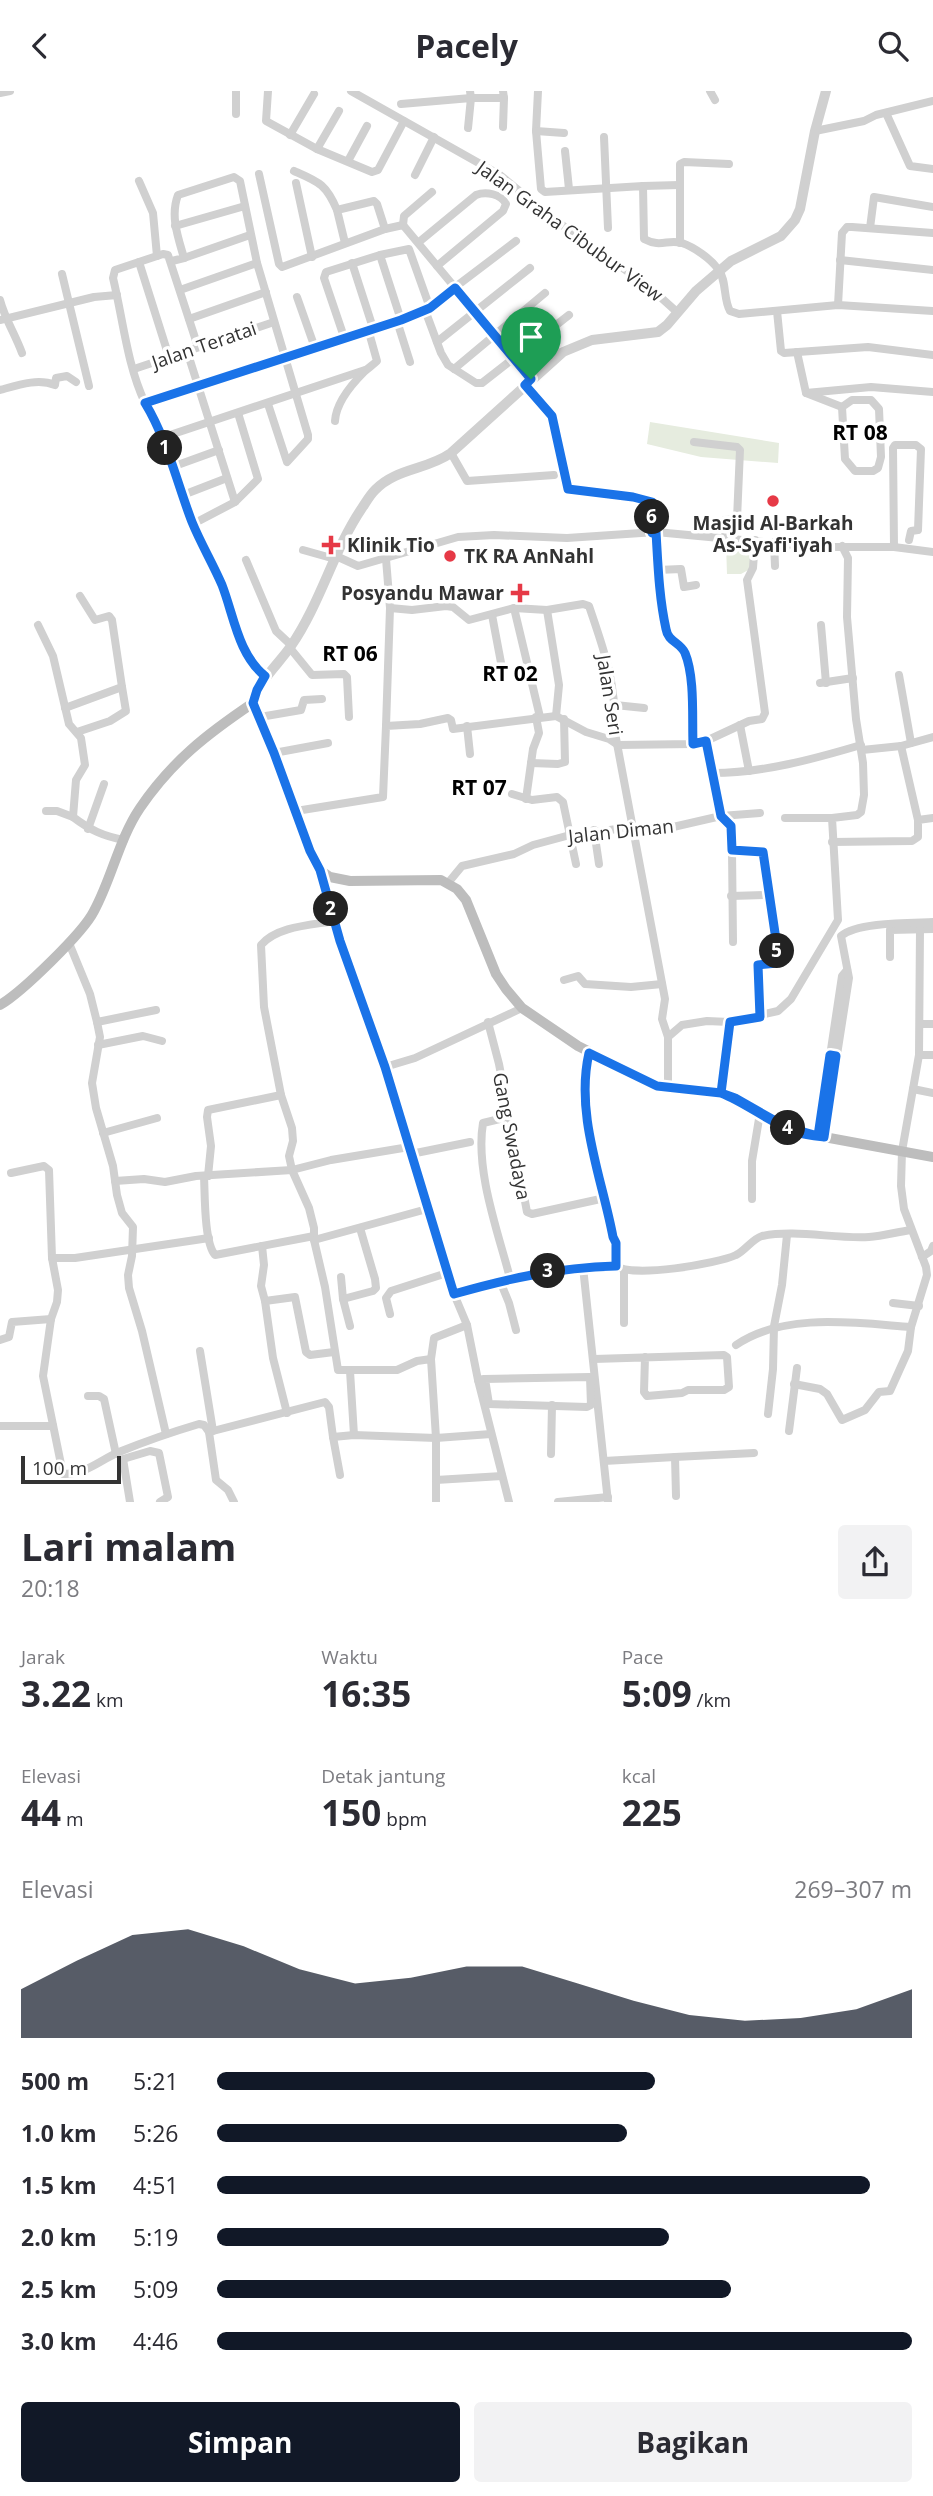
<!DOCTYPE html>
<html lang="id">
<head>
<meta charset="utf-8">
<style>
  :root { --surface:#fff; --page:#f2f2f3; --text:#2b2b33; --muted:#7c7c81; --accent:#111827 }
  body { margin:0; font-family:"Open Sans",sans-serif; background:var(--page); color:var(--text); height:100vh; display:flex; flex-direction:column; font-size:26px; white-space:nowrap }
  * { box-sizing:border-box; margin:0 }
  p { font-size:23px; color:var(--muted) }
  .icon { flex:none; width:38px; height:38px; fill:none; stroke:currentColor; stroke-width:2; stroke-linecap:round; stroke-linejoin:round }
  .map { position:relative; height:1411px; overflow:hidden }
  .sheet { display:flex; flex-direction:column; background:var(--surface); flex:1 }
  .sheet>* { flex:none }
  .scale { position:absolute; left:21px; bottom:18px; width:100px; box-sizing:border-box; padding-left:7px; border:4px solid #333; border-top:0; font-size:19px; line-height:24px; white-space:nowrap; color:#333; -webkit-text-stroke:5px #fff; paint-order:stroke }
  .pin { position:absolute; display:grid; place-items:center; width:60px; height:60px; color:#fff; margin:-72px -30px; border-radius:50% 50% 50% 0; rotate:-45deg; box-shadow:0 0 7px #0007 }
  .pin .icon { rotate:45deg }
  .km { position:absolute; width:35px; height:35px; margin:-18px; border-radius:50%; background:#222; color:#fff; font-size:19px; line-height:35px; text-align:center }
  .round { display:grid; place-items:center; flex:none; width:74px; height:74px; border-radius:7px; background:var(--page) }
  .overview { display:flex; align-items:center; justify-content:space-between; height:119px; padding:0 21px }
  h1 { font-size:38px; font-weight:700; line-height:52px }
  .stats { display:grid; grid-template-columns:repeat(3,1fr); gap:10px; height:119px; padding:7px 21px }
  .stats div { display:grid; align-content:center }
  .stats b { font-size:35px; font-weight:700 }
  .stats small { font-size:19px; font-weight:400 }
  .stats p { font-size:19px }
  .chart { height:196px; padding:14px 21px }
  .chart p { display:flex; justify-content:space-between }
  .chart svg { width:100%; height:126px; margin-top:7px; fill:var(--accent); opacity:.7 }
  .primary-button { display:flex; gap:14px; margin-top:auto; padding:14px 21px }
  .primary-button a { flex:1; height:80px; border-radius:7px; background:var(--accent); color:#fff; font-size:28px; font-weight:700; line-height:80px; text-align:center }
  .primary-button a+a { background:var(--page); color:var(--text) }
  ul { padding:0 21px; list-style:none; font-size:23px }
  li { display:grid; grid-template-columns:112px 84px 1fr; align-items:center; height:52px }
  li i { height:18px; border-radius:9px; background:var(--accent) }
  header { display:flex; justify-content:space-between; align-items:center; height:91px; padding:0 21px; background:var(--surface); font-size:32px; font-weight:700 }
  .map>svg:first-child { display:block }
</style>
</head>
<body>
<header><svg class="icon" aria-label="back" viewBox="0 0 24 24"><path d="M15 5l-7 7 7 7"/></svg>Pacely<svg class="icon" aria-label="search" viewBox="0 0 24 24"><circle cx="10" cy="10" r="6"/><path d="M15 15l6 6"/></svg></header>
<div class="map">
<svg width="933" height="1411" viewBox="0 0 933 1411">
  <rect width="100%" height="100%" fill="#fff"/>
  <!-- green -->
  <g fill="#e6ecdf">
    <polygon points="650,331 779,352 778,372 701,366 647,353"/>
    <polygon points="726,452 751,453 750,478 741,483 727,483"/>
  </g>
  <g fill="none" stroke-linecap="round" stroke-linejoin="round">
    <!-- minor -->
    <g stroke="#d0d0d0" stroke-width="8">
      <polyline points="236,0 236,23"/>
      <polyline points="268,0 266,30 317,58 372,81 378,79 404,30"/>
      <polyline points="351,0 500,84 555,129 648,195 677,221"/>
      <polyline points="470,0 471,7 504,7 503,0"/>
      <path d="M538,0l-2,40 5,58 4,3 98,-6 1,53c17,9 23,0 38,4 12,4 29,16 36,26 9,11 5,30 12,42l9,3 99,-9 95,6"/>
      <polyline points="710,0 715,9"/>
      <polyline points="0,2 10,0"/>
      <polyline points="401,13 471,7 468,37"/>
      <polyline points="886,22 910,75 933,78"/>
      <polyline points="503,36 504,7"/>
      <polyline points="536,40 564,42"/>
      <polyline points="815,40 864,30 876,24 933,10"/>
      <polyline points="290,44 314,3"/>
      <polyline points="604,46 608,137"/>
      <polyline points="317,58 339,20"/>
      <polyline points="565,60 569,98"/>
      <polyline points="348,70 367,35"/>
      <path d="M294,80c25,11 32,13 43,39"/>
      <polyline points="259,83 279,173 282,176 385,138 403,134 531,288"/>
      <polyline points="415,84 434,46"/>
      <polyline points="139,90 153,122 157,165"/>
      <polyline points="296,92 312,166"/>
      <polyline points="643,95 679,94"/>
      <polyline points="403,134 404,125 432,101"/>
      <polyline points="175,135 245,115"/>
      <polyline points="870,137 874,106 933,116"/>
      <path d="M419,151l57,-47c10,-4 25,-1 30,9l-3,7 -66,55"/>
      <polyline points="345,152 337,119 374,110 377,113 385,138"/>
      <polyline points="680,152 680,73 684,71 729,73"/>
      <polyline points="380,164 401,229"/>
      <polyline points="184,167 250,144"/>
      <polyline points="840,169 933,179"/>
      <path d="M172,170l12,-3c-6,-21 -14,-42 -6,-63l56,-18 6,4 17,82"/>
      <polyline points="139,171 169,266"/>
      <polyline points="352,172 373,237"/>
      <polyline points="62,183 89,295"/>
      <polyline points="180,199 257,172 308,344 308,348 287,371 268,313"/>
      <polyline points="297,206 315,257"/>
      <path d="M0,209c5,19 15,34 22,53"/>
      <polyline points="838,214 842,142 847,136 852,136 933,142"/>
      <polyline points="425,219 441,262 448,274 476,292 482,292 569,224"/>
      <polyline points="777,220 781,260 784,262 868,256 933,264"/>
      <polyline points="189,228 266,201"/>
      <polyline points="0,229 94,206 117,204"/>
      <polyline points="397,230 410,271"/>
      <polyline points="344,246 324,187 326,181 380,164 409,158 430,217"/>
      <polyline points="437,251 530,177"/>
      <path d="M198,256l-30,-92 -5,-1 -48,16 -2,8c10,41 14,87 32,125 17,39 32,79 47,119 9,22 21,42 30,63 12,30 16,70 43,91"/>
      <polyline points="187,260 235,411 258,388 238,322"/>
      <polyline points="797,261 806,302 842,316"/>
      <polyline points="134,278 274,231"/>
      <polyline points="454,278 545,202"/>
      <polyline points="525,294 552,325 568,398 651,410 652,442"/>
      <path d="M0,299c18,-5 38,-12 55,-5l1,-7 11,-2 9,6"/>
      <polyline points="806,302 871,296 933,301"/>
      <polygon points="852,309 871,309 879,318 881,366 878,377 873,380 855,380 845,368 842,316"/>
      <polyline points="145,312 425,219 516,150"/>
      <path d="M335,330c1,-18 17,-37 29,-49 4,-4 9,-7 13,-11l-9,-32"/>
      <polyline points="161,347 365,279"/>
      <polyline points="694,351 737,356 740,359 737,428 725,429 725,448"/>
      <polyline points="451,362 467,390 554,384"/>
      <polyline points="172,376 219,359"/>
      <polyline points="183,404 227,387"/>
      <polyline points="193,433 235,411"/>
      <path d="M656,441c2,33 2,65 9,97 3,12 15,13 20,24 9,21 7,67 8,91"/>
      <polyline points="774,451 775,475"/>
      <polyline points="894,456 893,357 895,354 916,354 921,358 918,439 911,440 909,449"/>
      <polyline points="303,459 335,468"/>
      <polyline points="336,465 358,475 458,446 494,444 567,447 656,441 816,456 894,456 933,461"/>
      <polyline points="246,469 276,540 291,554"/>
      <polyline points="658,479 681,478 684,496 696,494"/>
      <polyline points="80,505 95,529 109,525 112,529 122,596"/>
      <path d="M390,517l22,2 34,-4 7,1 16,13 45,-12 33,2 36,-6 6,2c16,47 27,76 26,127l50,266 -3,20 6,18"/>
      <polyline points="514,517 540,626"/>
      <polyline points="547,519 559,594 556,625"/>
      <polyline points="492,524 502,577"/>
      <path d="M38,534l15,31 16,68 12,14 4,27 -9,15 -3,37c17,13 30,19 51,23"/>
      <polyline points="821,534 826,592"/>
      <polyline points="290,557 312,584 344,583 347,586 349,626"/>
      <polyline points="899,584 911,652"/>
      <polyline points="820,592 853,587"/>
      <polyline points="615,614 644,617"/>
      <polyline points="65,617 122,596 126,620 110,630 77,641"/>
      <polyline points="260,626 301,619 304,609 322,608"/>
      <polyline points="740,634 749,680"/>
      <polyline points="386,635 390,517 386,468"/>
      <polyline points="467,635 470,663"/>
      <polyline points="706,650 749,630 762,628 765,622 747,489 753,477 755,449"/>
      <polyline points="901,655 918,729"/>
      <polyline points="862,659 901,655 933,646"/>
      <polyline points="274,662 328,652"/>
      <polyline points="531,672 558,673 565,671 564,628"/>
      <path d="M713,682c49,0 101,-14 148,-28"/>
      <polyline points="512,703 532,709 557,706 563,711 576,773"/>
      <polyline points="526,708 533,658 539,642 536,626"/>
      <polyline points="46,720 57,720 73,726"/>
      <polyline points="296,720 383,706 386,635 420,633 448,627 451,629 453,638 556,625 586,641 609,648 618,654 693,653 706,650 721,725 731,735 732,759 763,761 779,869 777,872 758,874 760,926"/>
      <polyline points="785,727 832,727"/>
      <polyline points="88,738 104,693"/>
      <polyline points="594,739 599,773"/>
      <polyline points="832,751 912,750 918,746 918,729 933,727"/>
      <polyline points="732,759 733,851"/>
      <polyline points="320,779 340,850 385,976 427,1118 454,1203 467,1234 478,1289 509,1411"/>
      <polyline points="448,792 462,775 514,763 533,754 570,744 633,736 648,740 660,739 721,725 760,722"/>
      <polyline points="731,805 768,804"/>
      <path d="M334,830c-22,4 -57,5 -73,24l3,62 17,88 11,33 1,13 -4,15 3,14 17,38 5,20v12l11,47 13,83h59l20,-9 14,-2 5,79v64"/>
      <polyline points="69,852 90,903 97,931 100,946 92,992 96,1017 113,1075 117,1104 122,1122 133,1136 132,1165 128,1184 129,1197 142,1240 166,1343"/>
      <polyline points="890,866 890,839 933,838"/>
      <polyline points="564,889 578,885 585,893 631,896 662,893"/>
      <polyline points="97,931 156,919"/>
      <polyline points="488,931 499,973 527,1121 532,1123 605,1107"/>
      <polyline points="920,933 933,933"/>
      <polyline points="98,954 143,945 162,950"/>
      <path d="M589,963c-17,73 28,141 27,212"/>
      <polyline points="919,964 933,964"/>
      <polyline points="385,976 415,967 522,917"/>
      <polyline points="668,997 668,946 682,934 707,930 729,931 778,920 791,908 838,829 832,727 857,724 861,721 864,704 863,672 856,628 847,526 848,467 842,455"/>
      <polyline points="913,998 933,1002"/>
      <polyline points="721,1002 729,931"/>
      <path d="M508,1026l-25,6c-8,47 15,109 27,155"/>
      <polyline points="103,1042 157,1027"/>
      <polyline points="818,1045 842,885 847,879"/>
      <path d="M824,1047l25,-160 -8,-42c16,-14 70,-13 92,-14"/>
      <polyline points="411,1063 470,1051"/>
      <path d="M11,1082l33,-7 5,4 3,88 6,32 -1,12 -6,17 -8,57 20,98c22,1 37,-14 56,-22 27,-11 53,-20 80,-28l5,1 5,7 7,48 12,10 6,12"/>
      <path d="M204,1085c1,19 0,66 11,79l99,-19"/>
      <polyline points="208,1085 211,1055 207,1026 208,1019 281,1004"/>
      <polyline points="115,1090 144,1088 165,1091 196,1085 292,1079 331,1069 409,1056"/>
      <polyline points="752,1108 752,1070 760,1022"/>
      <polyline points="314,1149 427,1118"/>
      <polyline points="262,1155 264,1174 261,1195 265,1210"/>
      <polyline points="922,1166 931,1160 933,1155"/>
      <polyline points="52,1167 75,1167 209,1147"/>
      <polyline points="583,1176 608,1411"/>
      <polyline points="341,1186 343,1208"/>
      <polyline points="500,1190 509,1212 516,1239"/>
      <path d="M454,1203c58,-16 101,-26 162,-28 16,12 101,-2 120,-11 9,-4 16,-16 26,-19 34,-7 72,3 107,1 14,-1 28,-5 42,-7"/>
      <polyline points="893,1212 919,1215"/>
      <polyline points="390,1223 386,1207 391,1200 447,1182"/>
      <polyline points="624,1232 624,1179"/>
      <polyline points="350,1235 343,1208 373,1200 376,1197 375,1188 360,1137"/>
      <polyline points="0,1249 9,1246 12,1231 51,1228"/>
      <path d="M736,1254c48,-33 120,-22 175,-18"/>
      <polyline points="200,1260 213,1340"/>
      <polyline points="431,1268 434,1247 467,1234"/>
      <polyline points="594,1268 724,1264 727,1266 729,1296 724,1299 688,1299 682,1302 647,1305 644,1301 645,1266"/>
      <polyline points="350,1280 354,1344"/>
      <polyline points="478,1289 484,1288 590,1286 591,1314 587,1316 489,1313 485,1288"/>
      <polyline points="794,1293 820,1298 827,1303 842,1329 865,1319 879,1301 890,1300 908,1260 911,1236 927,1184 926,1176 904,1118 901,1095 902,1060 919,964 920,838"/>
      <polyline points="88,1305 99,1305 104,1308 116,1363"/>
      <polyline points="287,1322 273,1267 265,1210 295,1206 306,1261 310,1264 334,1261"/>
      <polyline points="768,1323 773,1278 774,1235 782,1194 787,1144"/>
      <polyline points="0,1335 53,1335"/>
      <polyline points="789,1340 797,1277"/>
      <polyline points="209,1341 325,1311 329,1316 333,1346 354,1344 436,1347 491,1343"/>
      <polyline points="333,1346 340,1384"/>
      <polyline points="551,1363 552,1314"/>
      <polyline points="675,1366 754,1362"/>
      <polyline points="604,1370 675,1366 676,1405"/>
      <polyline points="436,1389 502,1385"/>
      <polyline points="130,1411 123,1368 150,1360 159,1362 168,1406 160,1411"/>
      <polyline points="558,1411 608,1406"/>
    </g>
    <!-- tertiary -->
    <path stroke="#d0d0d0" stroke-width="10" d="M253,612c7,-24 24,-37 38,-57 30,-44 42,-95 71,-138 4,-6 8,-13 13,-18 21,-22 52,-20 76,-37l112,-101 29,-12 66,-8 9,-7 29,-34 35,-30 50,-25 14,-16 5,-11 15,-78 11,-40"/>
    <!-- secondary -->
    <path stroke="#bdbdbd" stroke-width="10" d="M0,914c22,-13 83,-72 94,-94 18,-33 25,-72 46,-103 32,-47 67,-74 113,-105l21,50 36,98 10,19 10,7 20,4 91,-1 16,9 9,11 30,74 10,15 16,19 56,38 79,40 50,5 28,7 62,34 136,25"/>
  </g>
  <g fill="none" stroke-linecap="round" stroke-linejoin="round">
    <!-- route casing -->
    <g stroke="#fff" stroke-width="14">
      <path id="route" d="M531,288l-76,-91 -25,20 -29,12 -256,83c22,36 32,80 47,119 9,22 21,42 30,63 12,31 16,69 43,91l-8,14 -4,13 21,50 36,98 10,19 20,71 45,126 69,227c56,-16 102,-26 162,-28v-23l-3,-6c-11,-59 -38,-123 -24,-184l68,33 64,7 14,5 51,29 32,9 12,-81 6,1 -12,81c-9,-1 -19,-2 -28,-5 -26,-9 -49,-29 -75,-39l9,-71 30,-5 -2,-52 19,-2 2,-3 -16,-108 -31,-2 -1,-24 -10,-10 -15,-75 -13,3c-1,-26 2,-67 -8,-91 -5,-11 -17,-11 -19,-24 -7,-32 -8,-64 -10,-97l-4,1v-31l-19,-5 -65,-8 -16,-73 -27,-31 6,-6"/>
    </g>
    <!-- route -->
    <use href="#route" stroke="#1a73e8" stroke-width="9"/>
  </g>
  <!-- markers -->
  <g fill="#e63946" stroke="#fff" stroke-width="2.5">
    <circle cx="773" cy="410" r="7"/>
    <path d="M327.5 443.5h7v7h7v7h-7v7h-7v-7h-7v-7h7z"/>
    <circle cx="450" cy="465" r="7"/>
    <path d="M516.5 491.5h7v7h7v7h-7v7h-7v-7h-7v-7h7z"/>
  </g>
  <g text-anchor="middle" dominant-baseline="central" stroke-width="7" stroke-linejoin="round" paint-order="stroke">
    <!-- street labels -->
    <g font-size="19" fill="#333" stroke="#fff">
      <text transform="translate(570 140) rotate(36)">Jalan Graha Cibubur View</text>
      <text transform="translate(204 254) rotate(-19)">Jalan Teratai</text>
      <text transform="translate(610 604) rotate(81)">Jalan Seri</text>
      <text transform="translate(621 740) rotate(-6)">Jalan Diman</text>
      <text transform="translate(512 1045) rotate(79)">Gang Swadaya</text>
    </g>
    <!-- poi labels -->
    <g font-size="19" font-weight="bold" fill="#333" stroke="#fff" text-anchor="start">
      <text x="773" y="432" text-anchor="middle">Masjid Al-Barkah<tspan x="773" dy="22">As-Syafi'iyah</tspan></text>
      <text x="347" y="454">Klinik Tio</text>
      <text x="464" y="465">TK RA AnNahl</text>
      <text x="504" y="502" text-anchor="end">Posyandu Mawar</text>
    </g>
    <!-- neighbourhood labels -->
    <g font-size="21" font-weight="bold" fill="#000" stroke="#fff">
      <text x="860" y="341">RT 08</text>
      <text x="350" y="562">RT 06</text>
      <text x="510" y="582">RT 02</text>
      <text x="479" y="696">RT 07</text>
    </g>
  </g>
</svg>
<div class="scale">100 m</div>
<div class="pin" style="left:531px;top:288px;background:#1e9e55"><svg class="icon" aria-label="arrive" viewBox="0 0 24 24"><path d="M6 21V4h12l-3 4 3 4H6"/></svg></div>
<b class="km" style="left:165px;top:357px">1</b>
<b class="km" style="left:331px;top:818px">2</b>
<b class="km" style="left:548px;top:1180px">3</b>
<b class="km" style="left:788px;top:1037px">4</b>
<b class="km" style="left:777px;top:860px">5</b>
<b class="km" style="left:652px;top:426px">6</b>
</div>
<section class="sheet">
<div class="overview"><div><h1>Lari malam</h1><p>20:18</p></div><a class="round"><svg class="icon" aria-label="share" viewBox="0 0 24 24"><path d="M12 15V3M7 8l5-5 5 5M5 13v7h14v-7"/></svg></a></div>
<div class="stats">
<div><p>Jarak</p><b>3.22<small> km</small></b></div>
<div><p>Waktu</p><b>16:35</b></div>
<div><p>Pace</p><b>5:09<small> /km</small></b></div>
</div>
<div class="stats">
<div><p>Elevasi</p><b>44<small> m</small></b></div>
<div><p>Detak jantung</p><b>150<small> bpm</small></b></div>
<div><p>kcal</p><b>225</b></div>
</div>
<div class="chart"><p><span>Elevasi</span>269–307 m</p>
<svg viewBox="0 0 160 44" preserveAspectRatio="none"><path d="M0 44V27L10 17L20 8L30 6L40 12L50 20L60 25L70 23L80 19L90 19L100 25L110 31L120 36L130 38L140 37L150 34L160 27V44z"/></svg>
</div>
<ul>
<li><b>500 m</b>5:21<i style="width:63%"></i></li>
<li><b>1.0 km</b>5:26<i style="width:59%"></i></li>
<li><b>1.5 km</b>4:51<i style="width:94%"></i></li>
<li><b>2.0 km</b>5:19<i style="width:65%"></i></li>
<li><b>2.5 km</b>5:09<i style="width:74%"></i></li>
<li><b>3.0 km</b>4:46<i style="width:100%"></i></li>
</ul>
<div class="primary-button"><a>Simpan</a><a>Bagikan</a></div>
</section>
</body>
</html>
